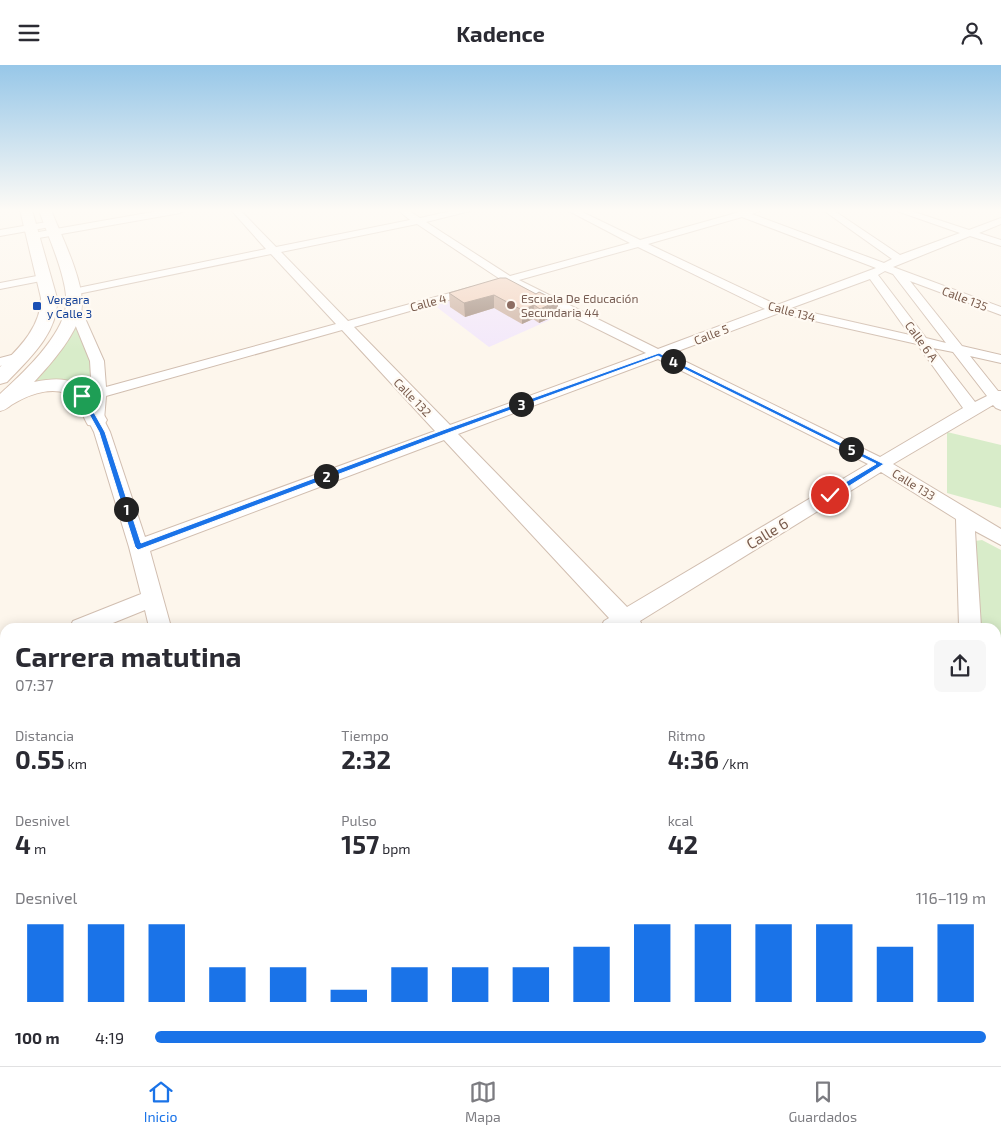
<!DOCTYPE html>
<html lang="es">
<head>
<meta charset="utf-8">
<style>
  :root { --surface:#fff; --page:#f7f7f7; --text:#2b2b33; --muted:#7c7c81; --line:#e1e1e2; --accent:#1a73e8 }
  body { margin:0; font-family:"Exo 2",sans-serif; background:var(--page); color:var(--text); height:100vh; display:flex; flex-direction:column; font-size:19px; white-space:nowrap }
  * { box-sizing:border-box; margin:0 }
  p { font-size:16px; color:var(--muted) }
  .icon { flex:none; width:28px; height:28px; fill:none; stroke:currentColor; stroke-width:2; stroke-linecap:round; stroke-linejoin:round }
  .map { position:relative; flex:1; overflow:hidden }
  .sheet { position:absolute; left:0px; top:558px; width:1001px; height:444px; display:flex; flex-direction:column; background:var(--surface); border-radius:15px 15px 0 0; box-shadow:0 2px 12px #0003 }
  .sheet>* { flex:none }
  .pin { position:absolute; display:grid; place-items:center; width:42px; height:42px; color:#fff; margin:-21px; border:2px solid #fff; border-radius:50%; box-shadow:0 1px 5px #0007 }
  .km { position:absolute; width:25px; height:25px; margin:-12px; border-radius:50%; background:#222; color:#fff; font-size:14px; line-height:25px; text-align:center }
  .round { display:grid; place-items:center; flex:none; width:52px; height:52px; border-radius:8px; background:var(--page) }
  .head { display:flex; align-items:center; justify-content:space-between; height:85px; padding:0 15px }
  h1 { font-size:28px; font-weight:700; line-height:38px }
  .figures { display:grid; grid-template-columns:repeat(3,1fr); gap:8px; height:85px; padding:5px 15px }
  .figures div { display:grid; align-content:center }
  .figures b { font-size:25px; font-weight:700 }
  .figures small { font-size:14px; font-weight:400 }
  .figures p { font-size:14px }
  .chart { height:140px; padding:10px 15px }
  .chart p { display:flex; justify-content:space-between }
  .chart svg { width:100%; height:90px; margin-top:5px; stroke:var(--accent); stroke-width:6 }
  ul { padding:0 15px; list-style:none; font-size:16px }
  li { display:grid; grid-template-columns:80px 60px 1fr; align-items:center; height:38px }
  li i { height:12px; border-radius:6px; background:var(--accent) }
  header { display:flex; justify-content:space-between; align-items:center; height:65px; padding:0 15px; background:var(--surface); font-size:22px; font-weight:700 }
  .menu { display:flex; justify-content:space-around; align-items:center; height:70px; border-top:1px solid var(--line); background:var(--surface); font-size:14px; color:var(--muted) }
  .menu a { display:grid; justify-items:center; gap:2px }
  .menu .selected { color:var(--accent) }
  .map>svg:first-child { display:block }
</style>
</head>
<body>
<header><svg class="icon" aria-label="menu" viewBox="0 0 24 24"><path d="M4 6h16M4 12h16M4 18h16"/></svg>Kadence<svg class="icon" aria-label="person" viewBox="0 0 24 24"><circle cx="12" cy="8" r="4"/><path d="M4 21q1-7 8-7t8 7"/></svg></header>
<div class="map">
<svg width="1001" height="1001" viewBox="0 0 1001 1001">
  <rect width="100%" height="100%" fill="#fdf6ec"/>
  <!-- education -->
  <polygon fill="#f3e8fa" points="499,222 511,224 561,250 489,282 434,240"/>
  <!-- green -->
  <g fill="#d8ecc9">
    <polygon points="78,258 91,297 93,334 85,328 30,319"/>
    <polygon points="947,367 1001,380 1001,443 947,428"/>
    <polygon points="982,475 1001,485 1001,663 996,658 996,562 979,562 972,479 975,476"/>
  </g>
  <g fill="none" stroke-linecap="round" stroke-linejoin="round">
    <!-- minor casing -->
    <g stroke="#d1beb0" stroke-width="2">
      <g id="minor">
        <polygon points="164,145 184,145 180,148 33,174 28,171 33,168"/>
        <path d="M231,145h9l36,37 134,-27 -12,-10h10l12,8 36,-8h18l-48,12 84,54 120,-33 -63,-33h11l62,30 96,-27 4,-3h21l-9,4 132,49 8,-4 -69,-49h10l67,45 60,-22 -66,-23h14l61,20 32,-12v6l-22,9 22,7v6l-31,-10 -77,31 108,40v8l-91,-34 52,65 39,9v8l-31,-7 28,35h3v19l-5,-2 -3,-3 -100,59 108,65v16l-26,-14 6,96h-22l-3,-108 -75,-47 -241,149 3,6h-42l3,-6 5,-3 -165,-178 -294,111 21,76h-22l-4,-17 -42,17h-33l3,-6 68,-27 -12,-47 -35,-115 -6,-12 4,-27 -2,-32 -22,-54 2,-3h8l2,3 24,54 2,26 230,-63 -65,-70 -198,41 -6,-3 6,-3 193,-40zM742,152l134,51 -99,37 -129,-61zM417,159l83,55 -2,2 2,2 7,1 139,69 -196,72 -96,-98 126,-36 2,-2 -2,-2h-8l-124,34 -67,-69zM638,182l127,62 -107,40 -139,-69zM885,206l8,3 53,69 -20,-5 -48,-63zM870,214l40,56 -119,-27zM779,248l138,31 46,64 -83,49 -210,-103zM342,265l93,101 -290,106 -35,-105 -6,-12 2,-24zM933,283l20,4 34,44 -12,6zM658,294l210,105 -241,143 -169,-173z"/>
        <polygon points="47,157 50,158 50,162 0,171 0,165"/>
        <polygon points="42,210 48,213 46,215 0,224 0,218"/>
        <polygon points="19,288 24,289 26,292 24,295 0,301 0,293"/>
        <polygon points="5,583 5,603 0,605 0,585"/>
        <polygon points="996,658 1001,660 1001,685 996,683"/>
        <polygon points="5,959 5,994 0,996 0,961"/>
        <polygon points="274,996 310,996 311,1001 275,1001"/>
      </g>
    </g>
    <!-- tertiary casing -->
    <g stroke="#d1beb0" stroke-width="3">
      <g id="tertiary">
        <polygon points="1001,905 1001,951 996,953 996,907"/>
        <polygon points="924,996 969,996 967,1001 922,1001"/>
      </g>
    </g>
    <!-- secondary casing -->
    <g stroke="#d6c0b0" stroke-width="2">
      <g id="secondary">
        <path d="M20,145h12l25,88c2,34 -28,61 -50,84l-7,2v-17c19,-19 41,-40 41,-69z"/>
        <path d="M39,145h12c10,25 32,69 31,95 -1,25 -31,59 -48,77 42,-9 53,4 73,38l-3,5 -8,1 -8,-1c-5,-8 -7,-17 -13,-24 -14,-19 -46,-7 -62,3 -5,3 -7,6 -13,7v-17c22,-20 62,-57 66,-88 3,-25 -19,-72 -27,-96z"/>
      </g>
    </g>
    <!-- minor -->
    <use href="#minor" fill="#fff" fill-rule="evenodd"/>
    <!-- tertiary -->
    <use href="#tertiary" fill="#fff" fill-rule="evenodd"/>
    <!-- secondary -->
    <use href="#secondary" fill="#fff" fill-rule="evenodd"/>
  </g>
  <!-- wall -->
  <polygon fill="#d1b7a8" points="449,228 536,229 558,236 557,250 539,258 533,254 522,259 494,243 465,252 450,242"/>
  <!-- shaded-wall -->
  <g fill="#aa9588">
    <polygon points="494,230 494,243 465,252 464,238"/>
    <polygon points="558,236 557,250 539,258 540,244"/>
    <polygon points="534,240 533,254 522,259 522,245"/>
  </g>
  <!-- building -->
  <polygon fill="#f3d5c3" stroke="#aa9588" points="500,213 506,213 536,229 539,227 558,236 540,244 534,240 522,245 494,230 464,238 449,228"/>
  <!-- sky -->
  <linearGradient id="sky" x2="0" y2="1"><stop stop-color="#97c7e8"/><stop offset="0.51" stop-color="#fefbf6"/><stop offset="1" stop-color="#fefbf6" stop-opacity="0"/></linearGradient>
  <rect width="1001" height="285" fill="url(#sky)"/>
  <!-- route -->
  <polygon fill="#1a73e8" stroke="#fff" points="659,288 884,399 832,432 827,432 827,428 876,399 658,291 448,368 138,485 135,482 99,367 79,331 84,330 105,367 141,478 443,365"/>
  <!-- markers -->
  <circle fill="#8d6e63" stroke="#fffaf3" stroke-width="2" cx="511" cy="240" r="5"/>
  <rect fill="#1a4fb4" stroke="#fffaf3" stroke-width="2" x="32" y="236" width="10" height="10" rx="2.5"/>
  <g text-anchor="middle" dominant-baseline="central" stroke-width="4.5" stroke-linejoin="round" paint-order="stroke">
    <!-- far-education labels -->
    <g font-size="12" fill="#785e54" stroke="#fffaf3" text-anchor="start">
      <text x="521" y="233">Escuela De Educación<tspan x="521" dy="14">Secundaria 44</tspan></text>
    </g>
    <!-- far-street labels -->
    <g font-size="12" fill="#7a5c4d" stroke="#fffaf3">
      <text transform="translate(965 233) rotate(21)">Calle 135</text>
      <text transform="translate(428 237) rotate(-15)">Calle 4</text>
      <text transform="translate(792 246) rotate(15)">Calle 134</text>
      <text transform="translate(711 269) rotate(-21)">Calle 5</text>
      <text transform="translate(922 276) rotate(54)">Calle 6 A</text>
      <text transform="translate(413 332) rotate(46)">Calle 132</text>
      <text transform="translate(914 419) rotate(32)">Calle 133</text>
    </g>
    <!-- far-transit labels -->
    <g font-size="12" fill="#164399" stroke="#fffaf3" text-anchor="start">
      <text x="47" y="234">Vergara<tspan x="47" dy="14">y Calle 3</tspan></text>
    </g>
    <!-- street labels -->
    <g font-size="15" fill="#7a5c4d" stroke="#fffaf3">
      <text transform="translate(767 468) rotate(-31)">Calle 6</text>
    </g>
  </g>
</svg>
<div class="pin" style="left:82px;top:331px;background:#1e9e55"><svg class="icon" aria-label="arrive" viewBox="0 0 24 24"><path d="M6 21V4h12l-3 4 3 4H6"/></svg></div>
<div class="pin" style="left:830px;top:430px;background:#d93025"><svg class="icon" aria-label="check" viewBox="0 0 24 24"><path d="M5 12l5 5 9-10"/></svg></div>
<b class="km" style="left:126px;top:444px">1</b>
<b class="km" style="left:326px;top:411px">2</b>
<b class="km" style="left:521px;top:339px">3</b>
<b class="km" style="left:673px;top:296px">4</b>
<b class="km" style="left:851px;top:384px">5</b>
<section class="sheet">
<div class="head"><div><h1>Carrera matutina</h1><p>07:37</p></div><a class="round"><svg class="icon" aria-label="share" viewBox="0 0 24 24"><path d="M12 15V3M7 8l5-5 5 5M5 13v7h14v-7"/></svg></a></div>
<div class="figures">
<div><p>Distancia</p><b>0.55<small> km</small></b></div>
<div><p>Tiempo</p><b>2:32</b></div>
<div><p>Ritmo</p><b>4:36<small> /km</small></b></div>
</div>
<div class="figures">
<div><p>Desnivel</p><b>4<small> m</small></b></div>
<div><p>Pulso</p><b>157<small> bpm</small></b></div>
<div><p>kcal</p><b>42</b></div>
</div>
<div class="chart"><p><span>Desnivel</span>116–119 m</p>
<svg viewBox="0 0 160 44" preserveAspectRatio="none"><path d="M5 44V6M15 44V6M25 44V6M35 44V27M45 44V27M55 44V38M65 44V27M75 44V27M85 44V27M95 44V17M105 44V6M115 44V6M125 44V6M135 44V6M145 44V17M155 44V6"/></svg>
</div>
<ul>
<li><b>100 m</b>4:19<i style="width:100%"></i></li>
</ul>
</section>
</div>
<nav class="menu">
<a class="selected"><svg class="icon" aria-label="home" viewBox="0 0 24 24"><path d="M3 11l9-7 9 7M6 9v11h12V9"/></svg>Inicio</a>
<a><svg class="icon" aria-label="map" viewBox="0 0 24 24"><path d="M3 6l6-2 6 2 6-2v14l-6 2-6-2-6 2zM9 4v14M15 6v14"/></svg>Mapa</a>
<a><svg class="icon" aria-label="saved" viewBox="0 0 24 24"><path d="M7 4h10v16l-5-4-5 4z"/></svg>Guardados</a>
</nav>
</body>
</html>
